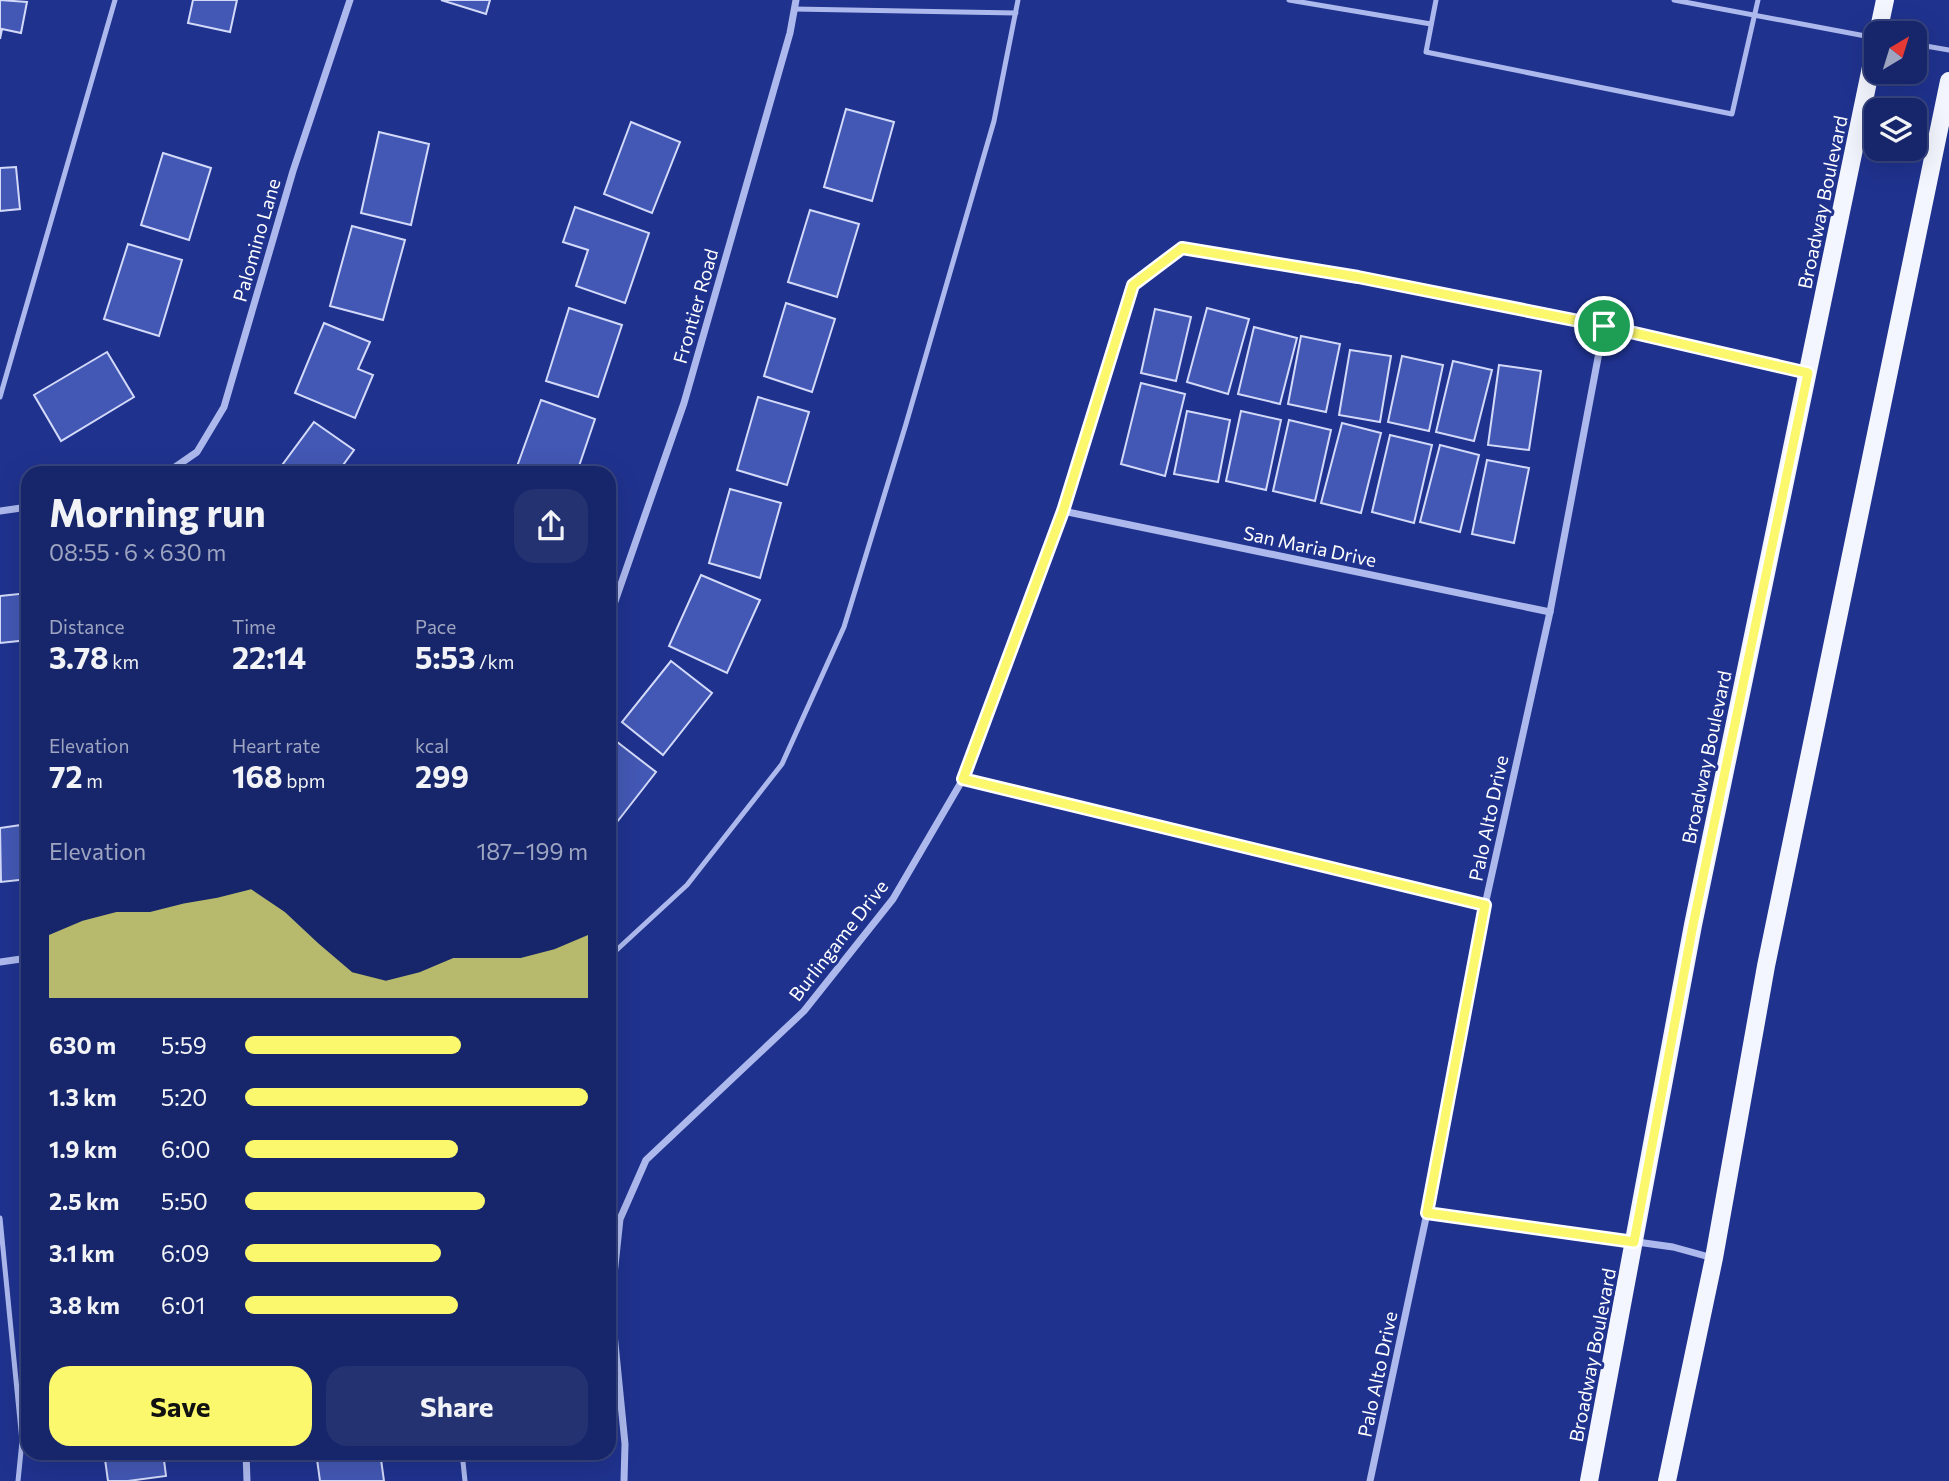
<!DOCTYPE html>
<html lang="en">
<head>
<meta charset="utf-8">
<style>
  :root { --surface:#17266a; --page:#243272; --text:#f1f3f6; --muted:#9ea5c1; --line:#36437e; --accent:#fbf86d }
  body { margin:0; font-family:Commissioner,sans-serif; background:var(--page); color:var(--text); height:100vh; display:flex; flex-direction:column; font-size:26px; white-space:nowrap }
  * { box-sizing:border-box; margin:0 }
  p { font-size:23px; color:var(--muted) }
  .icon { flex:none; width:38px; height:38px; fill:none; stroke:currentColor; stroke-width:2; stroke-linecap:round; stroke-linejoin:round }
  .map { position:relative; flex:1; overflow:hidden }
  .drawer { position:absolute; left:21px; top:466px; width:595px; height:994px; display:flex; flex-direction:column; background:var(--surface); border-radius:21px; box-shadow:0 7px 28px #0002,0 0 0 2px var(--line) }
  .drawer>* { flex:none }
  .needle { width:46px; rotate:38deg }
  .buttons { position:absolute; left:1864px; top:21px; display:grid; gap:14px }
  .buttons a { display:grid; place-items:center; width:63px; height:63px; border-radius:14px; background:var(--surface); box-shadow:0 7px 28px #0002,0 0 0 2px var(--line); font-size:35px }
  .pin { position:absolute; display:grid; place-items:center; width:60px; height:60px; color:#fff; margin:-30px; border:4px solid #fff; border-radius:50%; box-shadow:0 2px 7px #0007 }
  .round { display:grid; place-items:center; flex:none; width:74px; height:74px; border-radius:21px; background:var(--page) }
  .summary { display:flex; align-items:center; justify-content:space-between; height:119px; padding:0 28px }
  h1 { font-size:38px; font-weight:700; line-height:52px }
  .figures { display:grid; grid-template-columns:repeat(3,1fr); gap:10px; height:119px; padding:7px 28px }
  .figures div { display:grid; align-content:center }
  .figures b { font-size:30px; font-weight:700 }
  .figures small { font-size:19px; font-weight:400 }
  .figures p { font-size:19px }
  .chart { height:196px; padding:14px 28px }
  .chart p { display:flex; justify-content:space-between }
  .chart svg { width:100%; height:126px; margin-top:7px; fill:var(--accent); opacity:.7 }
  .action { display:flex; gap:14px; margin-top:auto; padding:14px 28px }
  .action a { flex:1; height:80px; border-radius:21px; background:var(--accent); color:#111; font-size:28px; font-weight:700; line-height:80px; text-align:center }
  .action a+a { background:var(--page); color:var(--text) }
  ul { padding:0 28px; list-style:none; font-size:23px }
  li { display:grid; grid-template-columns:112px 84px 1fr; align-items:center; height:52px }
  li i { height:18px; border-radius:9px; background:var(--accent) }
  .map>svg:first-child { display:block }
</style>
</head>
<body>
<div class="map">
<svg width="1949" height="1481" viewBox="0 0 1949 1481">
  <rect width="100%" height="100%" fill="#1f328e"/>
  <!-- building -->
  <g fill="#4358b4" stroke="#d3daf9" stroke-width="2">
    <polygon points="0,0 27,2 21,33 2,29 0,39"/>
    <polygon points="193,0 237,0 230,32 188,23"/>
    <polygon points="441,0 490,0 486,14"/>
    <polygon points="846,109 894,122 872,201 824,187"/>
    <polygon points="631,122 680,142 652,213 604,194"/>
    <polygon points="379,132 429,144 411,225 361,213"/>
    <polygon points="163,153 211,168 189,240 141,225"/>
    <polygon points="16,167 20,209 0,211 0,168"/>
    <polygon points="575,207 649,233 625,303 576,286 588,250 563,242"/>
    <polygon points="810,210 859,224 837,297 788,282"/>
    <polygon points="352,226 405,240 383,320 330,306"/>
    <polygon points="128,244 182,260 159,336 104,319"/>
    <polygon points="786,303 835,319 812,392 764,376"/>
    <polygon points="569,308 622,325 598,397 546,381"/>
    <polygon points="1207,308 1249,319 1228,394 1187,382"/>
    <polygon points="1155,309 1191,317 1176,381 1141,373"/>
    <polygon points="324,323 370,342 358,369 373,375 355,418 295,393"/>
    <polygon points="1254,327 1297,338 1280,404 1238,394"/>
    <polygon points="1301,336 1340,344 1326,412 1288,404"/>
    <polygon points="1350,350 1391,356 1380,422 1339,415"/>
    <polygon points="107,352 134,397 61,441 34,395"/>
    <polygon points="1402,356 1443,365 1429,431 1388,422"/>
    <polygon points="1453,361 1492,370 1474,441 1436,432"/>
    <polygon points="1499,365 1541,371 1529,450 1488,445"/>
    <polygon points="1141,383 1185,394 1165,476 1121,464"/>
    <polygon points="758,397 809,412 787,485 737,470"/>
    <polygon points="541,400 595,419 577,472 515,472"/>
    <polygon points="1187,411 1230,420 1218,482 1174,474"/>
    <polygon points="1241,411 1281,420 1266,490 1226,481"/>
    <polygon points="1289,420 1331,430 1315,501 1273,491"/>
    <polygon points="314,422 354,450 338,472 277,472"/>
    <polygon points="1342,423 1381,433 1361,513 1321,503"/>
    <polygon points="1390,435 1432,445 1414,523 1372,512"/>
    <polygon points="1440,445 1479,455 1460,532 1420,522"/>
    <polygon points="1487,460 1529,468 1514,543 1472,534"/>
    <polygon points="730,489 781,503 760,578 709,563"/>
    <polygon points="701,575 760,600 727,673 669,646"/>
    <polygon points="28,593 28,640 0,643 0,596"/>
    <polygon points="671,661 712,693 663,755 622,722"/>
    <polygon points="612,738 656,772 610,831 609,742"/>
    <polygon points="28,824 28,879 1,882 0,828"/>
    <polygon points="104,1452 163,1452 166,1476 128,1481 108,1481"/>
    <polygon points="316,1452 380,1452 384,1481 320,1481"/>
  </g>
  <g fill="none" stroke-linecap="round" stroke-linejoin="round">
    <!-- service -->
    <g stroke="#adb9ed" stroke-width="5">
      <polyline points="1289,0 1431,24"/>
      <polyline points="1436,0 1426,52 1732,114 1758,0"/>
      <polyline points="1674,0 1876,38"/>
      <polyline points="794,9 1016,13"/>
      <polyline points="1914,44 1949,50"/>
      <polyline points="0,397 115,0"/>
      <polyline points="609,957 687,885 782,764 844,627 906,424 994,121 1018,0"/>
      <polyline points="0,1218 22,1441 18,1481"/>
      <polyline points="462,1452 465,1481"/>
    </g>
    <!-- minor -->
    <g stroke="#adb9ed" stroke-width="7">
      <polyline points="168,472 197,452 224,407 293,171 350,0"/>
      <polyline points="0,511 28,507"/>
      <polyline points="1063,511 1550,612"/>
      <polyline points="609,616 612,610 684,403 790,33 796,0"/>
      <polyline points="963,779 1485,905"/>
      <polyline points="0,962 28,958"/>
      <polyline points="1427,1213 1673,1247 1713,1258"/>
      <polyline points="246,1452 247,1481"/>
      <polyline points="624,1481 625,1444 611,1303 620,1219 646,1160 804,1011 893,899 963,779 1063,511 1133,285 1183,248 1358,277 1604,326 1805,372"/>
      <polyline points="1370,1481 1427,1213 1485,905 1550,612 1604,326"/>
    </g>
    <!-- primary -->
    <g stroke="#f3f5ff" stroke-width="18">
      <polyline points="1878,33 1885,0"/>
      <polyline points="1589,1481 1693,925 1876,43"/>
      <polyline points="1667,1481 1714,1258 1766,966 1949,81"/>
    </g>
  </g>
  <g fill="none" stroke-linecap="round" stroke-linejoin="round">
    <!-- route casing -->
    <g stroke="#fff" stroke-width="14">
      <polygon id="route" points="1182,248 1358,277 1604,326 1808,373 1693,925 1634,1242 1427,1213 1485,905 963,779 1063,511 1133,285"/>
    </g>
    <!-- route -->
    <use href="#route" stroke="#fbf86d" stroke-width="9"/>
  </g>
  <g text-anchor="middle" dominant-baseline="central" stroke-width="6" stroke-linejoin="round" paint-order="stroke">
    <!-- street labels -->
    <g font-size="19" fill="#fff" stroke="#1f328e">
      <text transform="translate(1822 202) rotate(-78)">Broadway Boulevard</text>
      <text transform="translate(256 240) rotate(-74)">Palomino Lane</text>
      <text transform="translate(695 306) rotate(-74)">Frontier Road</text>
      <text transform="translate(1310 546) rotate(12)">San Maria Drive</text>
      <text transform="translate(1706 757) rotate(-78)">Broadway Boulevard</text>
      <text transform="translate(1488 818) rotate(-78)">Palo Alto Drive</text>
      <text transform="translate(838 940) rotate(-52)">Burlingame Drive</text>
      <text transform="translate(1592 1355) rotate(-79)">Broadway Boulevard</text>
      <text transform="translate(1377 1374) rotate(-78)">Palo Alto Drive</text>
    </g>
  </g>
</svg>
<div class="buttons">
<a><svg class="needle" viewBox="-14 -14 28 28"><path d="M0-13l5 13h-10z" fill="#e53935"/><path d="M0 13l5-13h-10z" fill="#9ea5c1"/></svg></a>
<a><svg class="icon" aria-label="layers" viewBox="0 0 24 24"><path d="M12 4l9 5-9 5-9-5zM3 14l9 5 9-5"/></svg></a>
</div>
<div class="pin" style="left:1604px;top:326px;background:#1e9e55"><svg class="icon" aria-label="arrive" viewBox="0 0 24 24"><path d="M6 21V4h12l-3 4 3 4H6"/></svg></div>
<section class="drawer">
<div class="summary"><div><h1>Morning run</h1><p>08:55 · 6 × 630 m</p></div><a class="round"><svg class="icon" aria-label="share" viewBox="0 0 24 24"><path d="M12 15V3M7 8l5-5 5 5M5 13v7h14v-7"/></svg></a></div>
<div class="figures">
<div><p>Distance</p><b>3.78<small> km</small></b></div>
<div><p>Time</p><b>22:14</b></div>
<div><p>Pace</p><b>5:53<small> /km</small></b></div>
</div>
<div class="figures">
<div><p>Elevation</p><b>72<small> m</small></b></div>
<div><p>Heart rate</p><b>168<small> bpm</small></b></div>
<div><p>kcal</p><b>299</b></div>
</div>
<div class="chart"><p><span>Elevation</span>187–199 m</p>
<svg viewBox="0 0 160 44" preserveAspectRatio="none"><path d="M0 44V22L10 17L20 14L30 14L40 11L50 9L60 6L70 14L80 25L90 35L100 38L110 35L120 30L130 30L140 30L150 27L160 22V44z"/></svg>
</div>
<ul>
<li><b>630 m</b>5:59<i style="width:63%"></i></li>
<li><b>1.3 km</b>5:20<i style="width:100%"></i></li>
<li><b>1.9 km</b>6:00<i style="width:62%"></i></li>
<li><b>2.5 km</b>5:50<i style="width:70%"></i></li>
<li><b>3.1 km</b>6:09<i style="width:57%"></i></li>
<li><b>3.8 km</b>6:01<i style="width:62%"></i></li>
</ul>
<div class="action"><a>Save</a><a>Share</a></div>
</section>
</div>
</body>
</html>
